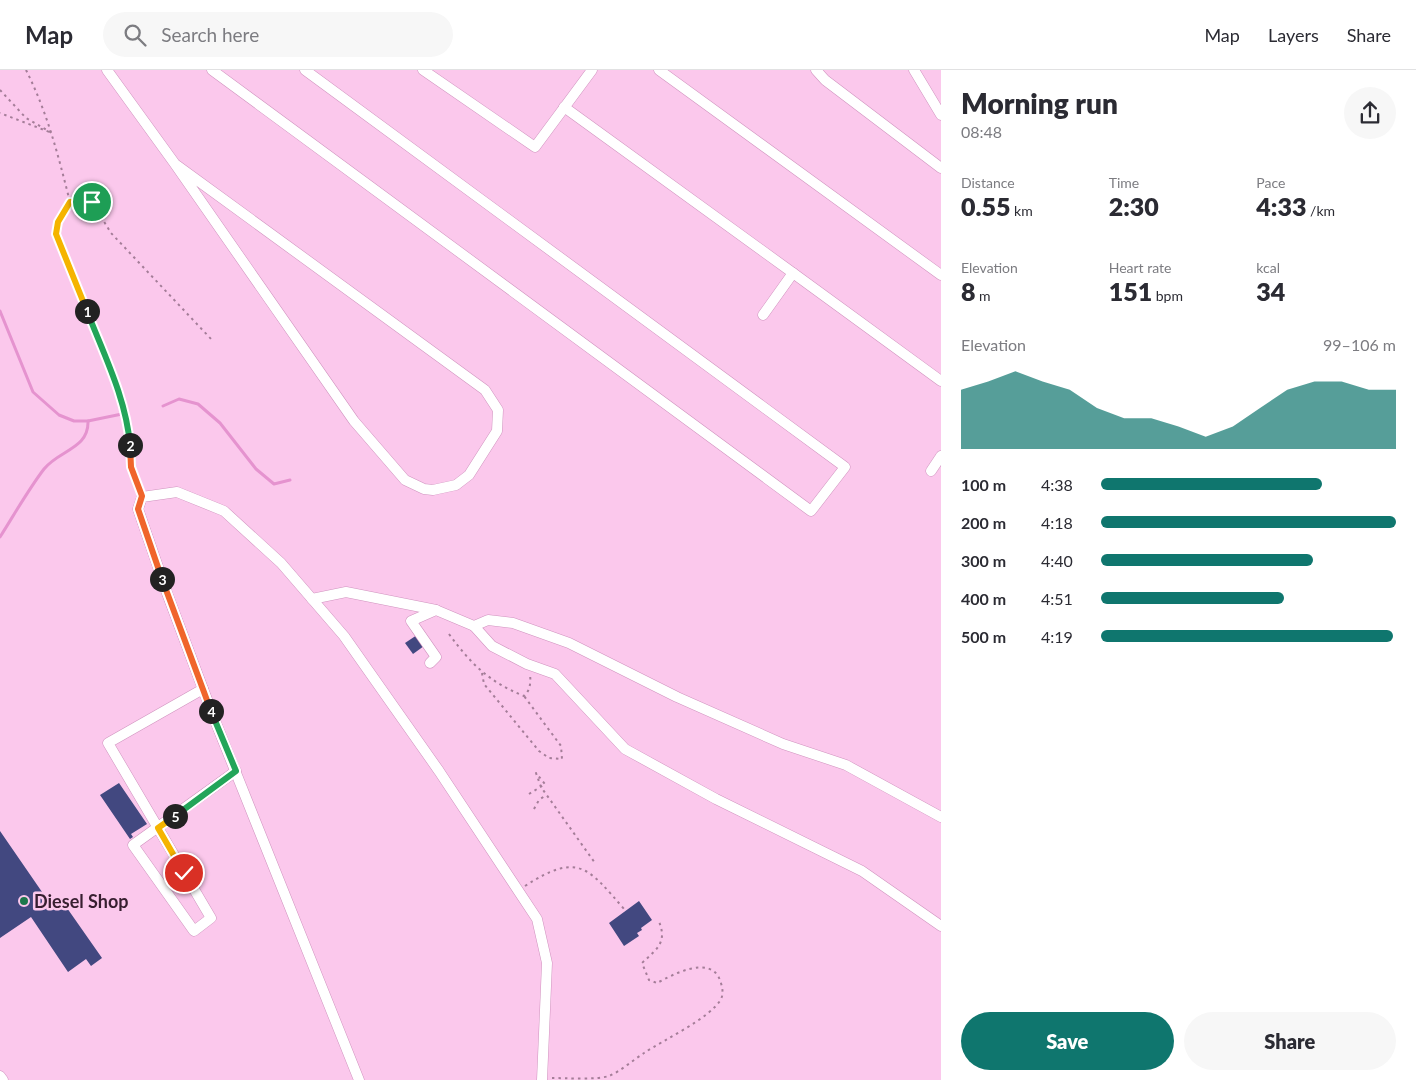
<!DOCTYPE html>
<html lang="en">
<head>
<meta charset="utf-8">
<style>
  :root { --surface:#fff; --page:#f7f7f7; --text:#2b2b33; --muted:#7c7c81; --line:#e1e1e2; --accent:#0f766e }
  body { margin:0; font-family:Lato,sans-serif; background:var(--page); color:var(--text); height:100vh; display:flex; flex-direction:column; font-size:19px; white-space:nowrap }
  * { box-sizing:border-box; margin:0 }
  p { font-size:16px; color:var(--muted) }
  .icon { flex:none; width:28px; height:28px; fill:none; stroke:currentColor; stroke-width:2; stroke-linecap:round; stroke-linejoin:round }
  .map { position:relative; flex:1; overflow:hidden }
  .side { display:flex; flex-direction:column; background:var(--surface); width:475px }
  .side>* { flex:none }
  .pin { position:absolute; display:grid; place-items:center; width:42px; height:42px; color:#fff; margin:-21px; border:2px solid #fff; border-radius:50%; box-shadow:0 1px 5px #0007 }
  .km { position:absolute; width:25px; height:25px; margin:-12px; border-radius:50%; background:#222; color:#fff; font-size:14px; line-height:25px; text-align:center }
  .round { display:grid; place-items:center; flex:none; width:52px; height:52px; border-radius:26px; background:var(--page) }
  .headline { display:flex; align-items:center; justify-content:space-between; height:85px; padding:0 20px }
  h1 { font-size:28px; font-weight:800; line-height:38px }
  .stats { display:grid; grid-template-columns:repeat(3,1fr); gap:8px; height:85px; padding:5px 20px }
  .stats div { display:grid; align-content:center }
  .stats b { font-size:25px; font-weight:800 }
  .stats small { font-size:14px; font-weight:400 }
  .stats p { font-size:14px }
  .chart { height:140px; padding:10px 20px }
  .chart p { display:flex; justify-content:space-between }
  .chart svg { width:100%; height:90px; margin-top:5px; fill:var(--accent); opacity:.7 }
  .cta { display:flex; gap:10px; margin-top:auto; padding:10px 20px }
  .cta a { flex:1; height:58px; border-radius:30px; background:var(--accent); color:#fff; font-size:20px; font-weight:800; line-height:58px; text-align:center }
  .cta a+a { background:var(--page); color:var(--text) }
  ul { padding:0 20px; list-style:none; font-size:16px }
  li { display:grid; grid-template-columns:80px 60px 1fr; align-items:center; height:38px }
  li i { height:12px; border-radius:6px; background:var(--accent) }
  header { display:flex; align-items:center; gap:30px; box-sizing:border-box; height:70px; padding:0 25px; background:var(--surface); border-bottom:1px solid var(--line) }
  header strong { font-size:24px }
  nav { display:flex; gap:28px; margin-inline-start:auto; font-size:18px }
  .search { width:350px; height:45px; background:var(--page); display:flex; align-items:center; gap:12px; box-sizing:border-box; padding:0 18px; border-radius:28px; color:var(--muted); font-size:19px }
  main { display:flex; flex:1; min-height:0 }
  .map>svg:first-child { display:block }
</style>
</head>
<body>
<header>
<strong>Map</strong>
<div class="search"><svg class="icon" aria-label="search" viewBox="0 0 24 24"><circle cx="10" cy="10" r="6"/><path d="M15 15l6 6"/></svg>Search here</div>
<nav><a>Map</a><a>Layers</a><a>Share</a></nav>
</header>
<main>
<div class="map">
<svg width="941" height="1010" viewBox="0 0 941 1010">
  <rect width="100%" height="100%" fill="#fbc8ec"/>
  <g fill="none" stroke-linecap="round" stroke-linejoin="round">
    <!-- stream -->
    <g stroke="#e593cf" stroke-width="3">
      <polyline points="0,241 33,322 59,345 74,351 88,351 122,344"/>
      <polyline points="163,336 179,329 198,334 220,353 256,399 274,414 290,410"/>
      <path d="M0,467c14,-22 28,-47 44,-68 15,-19 45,-20 44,-48"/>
    </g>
  </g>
  <!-- building -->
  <g fill="#424880">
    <polygon points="417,565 424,576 413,584 405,573"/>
    <polygon points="119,713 147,754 131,764 133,767 130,769 100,725"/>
    <polygon points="0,761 51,835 60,828 102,888 91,896 86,889 68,902 31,847 0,868"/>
    <polygon points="639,831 652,850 641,858 642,860 637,863 639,866 624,876 609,853"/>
  </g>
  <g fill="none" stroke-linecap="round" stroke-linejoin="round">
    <!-- minor casing -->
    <g stroke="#d093bf" stroke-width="11">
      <g id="minor">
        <polyline points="107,0 175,94 354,351 405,410 424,419 433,420 456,415 469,405 497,361 498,340 485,320 175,94"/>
        <polyline points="212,0 811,441 845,397 305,0"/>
        <polyline points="423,0 535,77 592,0"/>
        <polyline points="659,0 941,205"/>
        <polyline points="816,0 825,10 941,98"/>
        <polyline points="914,0 941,45"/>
        <polyline points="564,37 793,203 763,245"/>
        <polyline points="793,203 941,311"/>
        <polyline points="931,401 941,386"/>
        <polyline points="312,529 346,522 436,540"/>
        <polyline points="474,556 492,576 527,594 555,604 625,679 716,729 862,801 941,856"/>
        <polyline points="430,593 436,587 411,551 436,540 474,556 488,550 513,553 569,573 677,627 783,674 846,695 941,747"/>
        <polyline points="203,619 108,673 211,848 194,861 133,775 236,701"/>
        <polyline points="0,1006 3,1010"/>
        <polyline points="359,1010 212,643 167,523 138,439 142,427 177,422 224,441 281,493 344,566 439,701 537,849 547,893 542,1010"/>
      </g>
    </g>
    <!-- path -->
    <g stroke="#a47d98" stroke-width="2" stroke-dasharray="2.5 4" stroke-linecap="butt">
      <path d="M26,0c22,44 32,85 44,132l-12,20 -2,12 63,158 9,30 3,45 8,22"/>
      <polyline points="0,20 26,48 52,63 0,43"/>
      <polyline points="70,132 92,132 111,163 212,270"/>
      <path d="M449,564c22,30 40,48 75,62 6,-5 7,-14 6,-21"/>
      <polyline points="482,603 484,614 539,681 549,688 562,689 561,676 524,626"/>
      <polyline points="529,724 545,714 536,703 541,717 595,793"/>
      <polyline points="534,739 539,730 546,725"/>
      <path d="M525,816c54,-35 63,-18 100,24"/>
      <path d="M552,1008c14,0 44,2 57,-2 12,-5 24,-16 35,-23 19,-13 67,-35 77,-54 3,-6 1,-13 -1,-19 -10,-26 -48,-5 -63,3l-8,-3 -7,-17c16,-15 26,-21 16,-44"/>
    </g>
    <!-- minor -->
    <use href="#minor" stroke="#fff" stroke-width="10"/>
  </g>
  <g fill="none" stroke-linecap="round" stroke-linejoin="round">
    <!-- split-1 casing -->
    <g stroke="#fff" stroke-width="10">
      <polyline id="split-1" points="87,241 56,164 58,152 70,132 92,132"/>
    </g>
    <!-- split-2 casing -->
    <g stroke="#fff" stroke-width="10">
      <path id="split-2" d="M87,241c17,44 39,87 43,134"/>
    </g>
    <!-- split-3 casing -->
    <g stroke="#fff" stroke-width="10">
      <polyline id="split-3" points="130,375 131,397 142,426 138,439 162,509"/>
    </g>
    <!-- split-4 casing -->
    <g stroke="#fff" stroke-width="10">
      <polyline id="split-4" points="162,509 211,641"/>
    </g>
    <!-- split-5 casing -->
    <g stroke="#fff" stroke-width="10">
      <polyline id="split-5" points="175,746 236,701 211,641"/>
    </g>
    <!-- split-6 casing -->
    <g stroke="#fff" stroke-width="10">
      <polyline id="split-6" points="175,746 158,758 184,803"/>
    </g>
    <!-- split-1 -->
    <use href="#split-1" stroke="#f5b400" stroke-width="6"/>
    <!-- split-2 -->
    <use href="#split-2" stroke="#22a559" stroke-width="6"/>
    <!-- split-3 -->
    <use href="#split-3" stroke="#f0652b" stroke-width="6"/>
    <!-- split-4 -->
    <use href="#split-4" stroke="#f0652b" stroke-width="6"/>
    <!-- split-5 -->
    <use href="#split-5" stroke="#22a559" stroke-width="6"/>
    <!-- split-6 -->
    <use href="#split-6" stroke="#f5b400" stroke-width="6"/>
  </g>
  <!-- markers -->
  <circle fill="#1d774b" stroke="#fbc8ec" stroke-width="2" cx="24" cy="831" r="5"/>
  <g text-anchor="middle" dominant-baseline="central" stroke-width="5" stroke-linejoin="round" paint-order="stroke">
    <!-- poi labels -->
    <g font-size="18" font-weight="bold" fill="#371f30" stroke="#fbc8ec" text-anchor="start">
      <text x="34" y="831">Diesel Shop</text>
    </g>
  </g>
</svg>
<div class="pin" style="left:92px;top:132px;background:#1e9e55"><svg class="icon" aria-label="arrive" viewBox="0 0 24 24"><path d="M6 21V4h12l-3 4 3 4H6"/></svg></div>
<div class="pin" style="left:184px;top:803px;background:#d93025"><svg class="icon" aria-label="check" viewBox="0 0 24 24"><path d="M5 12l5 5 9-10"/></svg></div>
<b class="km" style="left:87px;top:241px">1</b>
<b class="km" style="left:130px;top:375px">2</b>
<b class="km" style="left:162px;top:509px">3</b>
<b class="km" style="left:211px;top:641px">4</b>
<b class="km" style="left:175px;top:746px">5</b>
</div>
<section class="side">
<div class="headline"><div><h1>Morning run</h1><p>08:48</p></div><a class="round"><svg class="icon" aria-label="share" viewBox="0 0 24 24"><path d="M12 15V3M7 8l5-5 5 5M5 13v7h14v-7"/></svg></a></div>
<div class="stats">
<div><p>Distance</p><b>0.55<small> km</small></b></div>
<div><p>Time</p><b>2:30</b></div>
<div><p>Pace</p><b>4:33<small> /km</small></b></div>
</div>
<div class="stats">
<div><p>Elevation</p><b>8<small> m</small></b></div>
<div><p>Heart rate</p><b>151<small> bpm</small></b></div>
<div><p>kcal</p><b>34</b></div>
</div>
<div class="chart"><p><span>Elevation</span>99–106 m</p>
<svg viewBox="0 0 160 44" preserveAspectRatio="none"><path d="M0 44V15L10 11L20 6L30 11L40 15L50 24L60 29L70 29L80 33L90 38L100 33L110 24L120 15L130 11L140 11L150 15L160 15V44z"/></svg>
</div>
<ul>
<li><b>100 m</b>4:38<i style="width:75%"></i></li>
<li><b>200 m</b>4:18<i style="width:100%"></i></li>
<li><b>300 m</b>4:40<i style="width:72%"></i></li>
<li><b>400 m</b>4:51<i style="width:62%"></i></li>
<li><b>500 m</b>4:19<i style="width:99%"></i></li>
</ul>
<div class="cta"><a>Save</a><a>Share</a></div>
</section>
</main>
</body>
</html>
